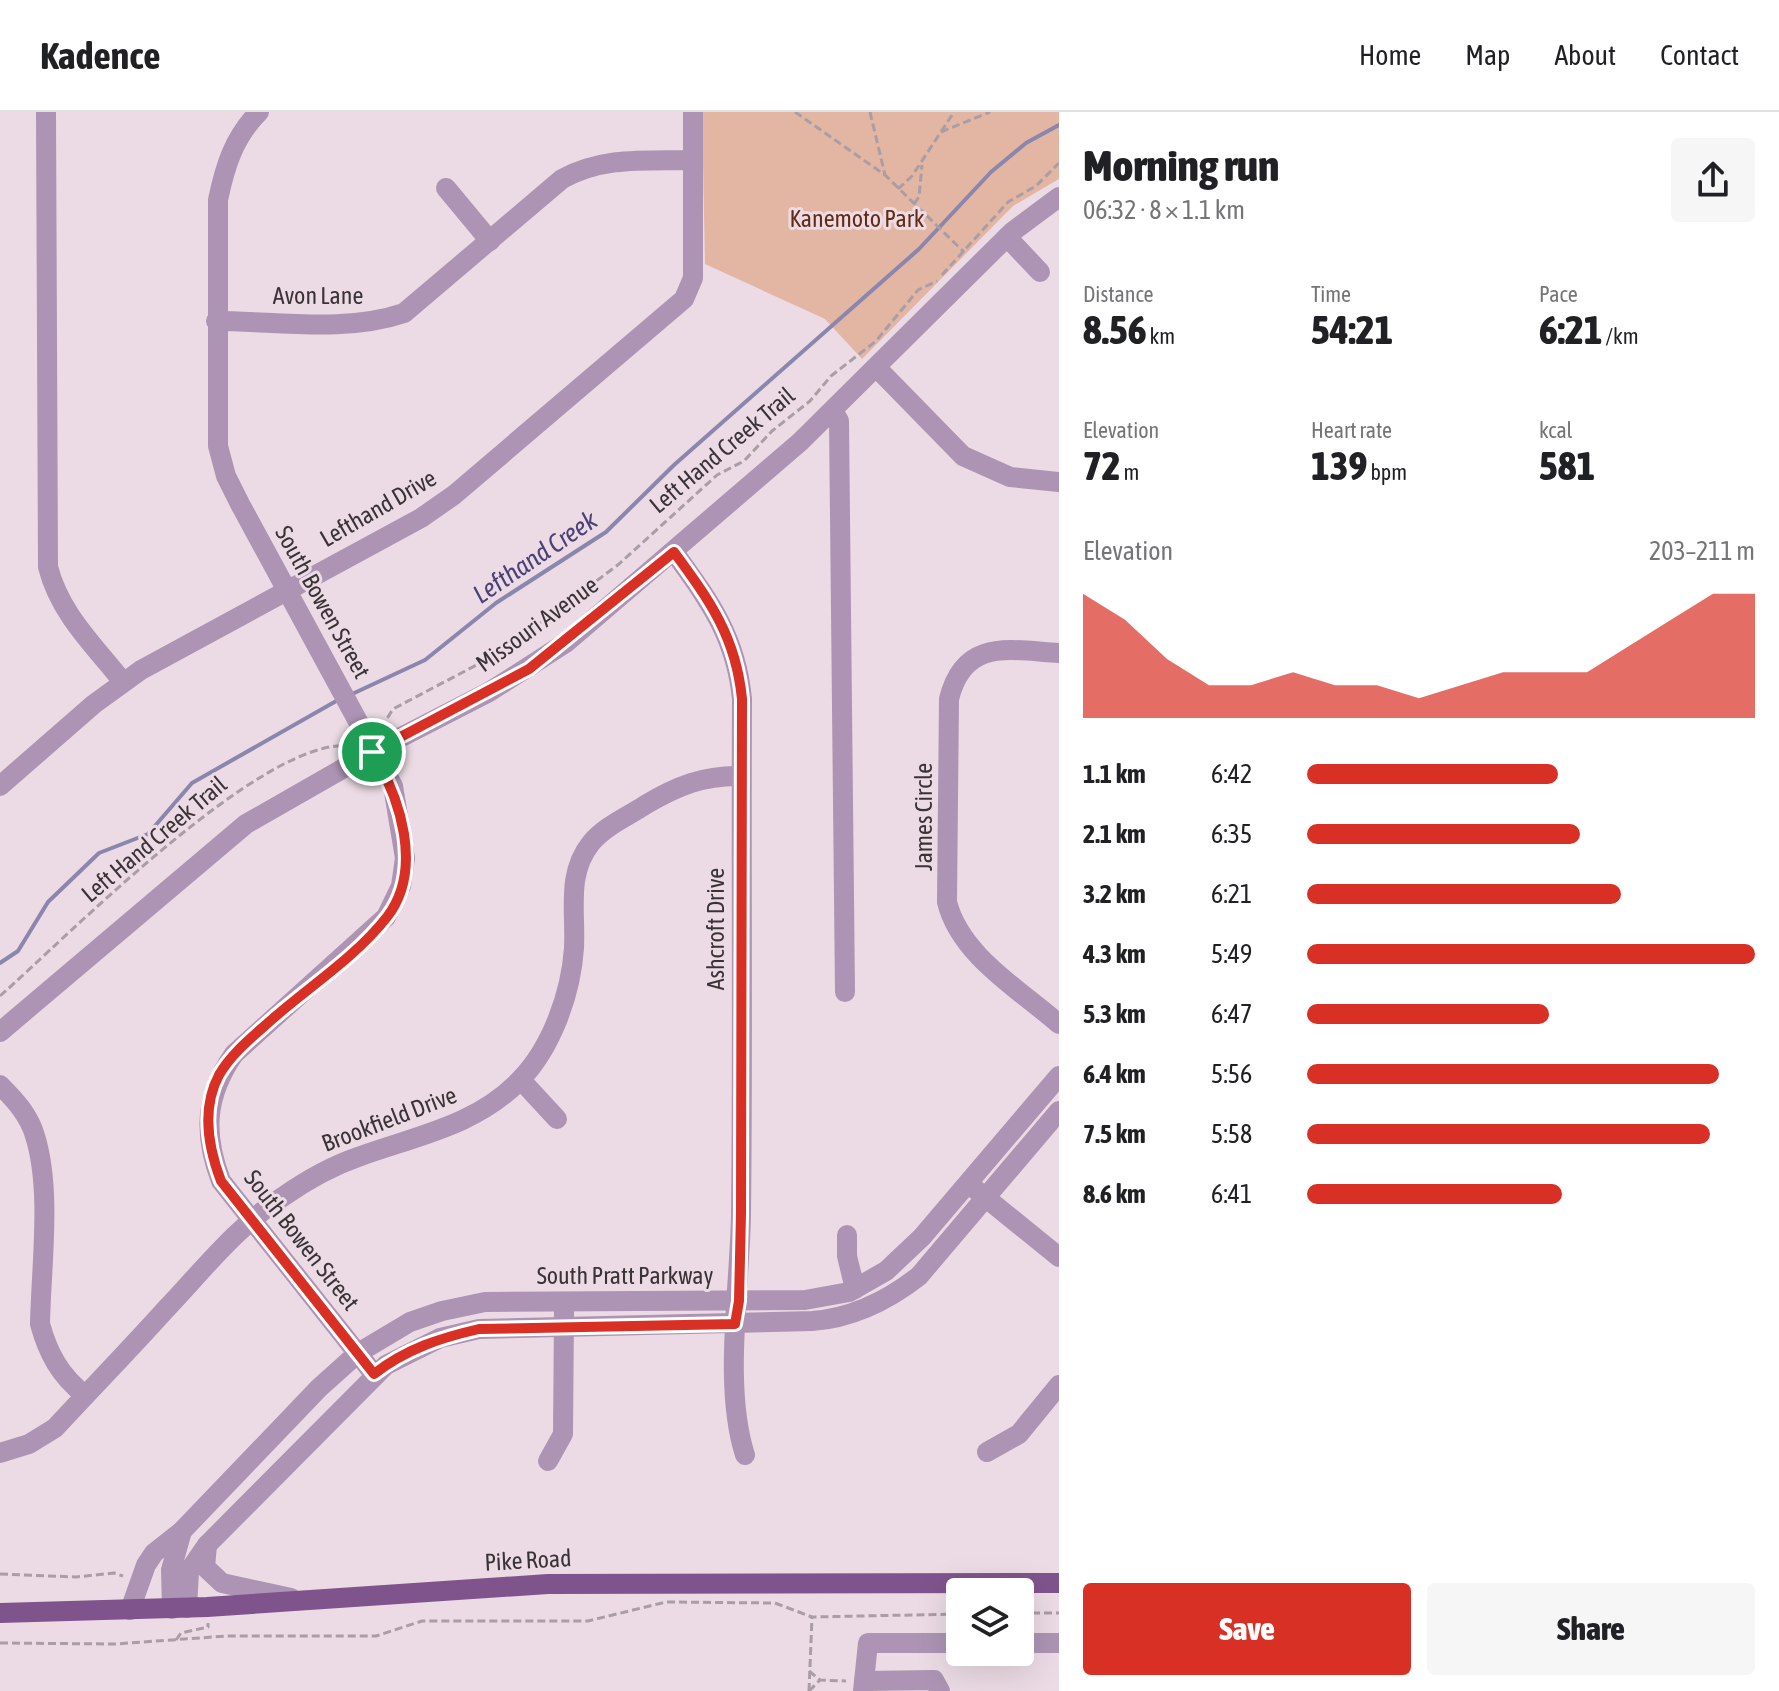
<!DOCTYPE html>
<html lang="en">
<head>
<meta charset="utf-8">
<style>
  :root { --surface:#fff; --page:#f6f6f6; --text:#202124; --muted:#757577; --line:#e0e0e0; --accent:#d93025 }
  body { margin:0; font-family:"Asap Condensed",sans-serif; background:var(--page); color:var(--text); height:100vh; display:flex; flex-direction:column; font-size:30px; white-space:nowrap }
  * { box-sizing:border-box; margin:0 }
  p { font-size:26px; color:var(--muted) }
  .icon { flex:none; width:44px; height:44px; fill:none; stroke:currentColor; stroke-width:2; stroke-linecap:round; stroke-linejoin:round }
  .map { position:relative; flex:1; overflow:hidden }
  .panel { display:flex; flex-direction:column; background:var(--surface); width:720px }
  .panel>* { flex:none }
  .fabs { position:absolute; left:946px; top:1466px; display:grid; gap:16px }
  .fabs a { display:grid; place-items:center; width:88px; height:88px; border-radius:8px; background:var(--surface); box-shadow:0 8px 32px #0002; font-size:40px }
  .pin { position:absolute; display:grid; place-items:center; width:68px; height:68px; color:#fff; margin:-34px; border:4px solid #fff; border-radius:50%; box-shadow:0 2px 8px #0007 }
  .round { display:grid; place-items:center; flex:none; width:84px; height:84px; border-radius:8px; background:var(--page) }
  .summary { display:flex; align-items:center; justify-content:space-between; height:136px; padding:0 24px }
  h1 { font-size:44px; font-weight:800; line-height:60px }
  .figures { display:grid; grid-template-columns:repeat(3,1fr); gap:12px; height:136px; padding:8px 24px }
  .figures div { display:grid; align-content:center }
  .figures b { font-size:40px; font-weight:800 }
  .figures small { font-size:22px; font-weight:400 }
  .figures p { font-size:22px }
  .chart { height:224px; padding:16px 24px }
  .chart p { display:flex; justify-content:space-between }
  .chart svg { width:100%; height:144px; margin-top:8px; fill:var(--accent); opacity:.7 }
  .button { display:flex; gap:16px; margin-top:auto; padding:16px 24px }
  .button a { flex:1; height:92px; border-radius:8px; background:var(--accent); color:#fff; font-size:32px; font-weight:800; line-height:92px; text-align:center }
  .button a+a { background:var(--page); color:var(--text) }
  ul { padding:0 24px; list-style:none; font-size:26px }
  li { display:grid; grid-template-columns:128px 96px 1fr; align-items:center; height:60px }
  li i { height:20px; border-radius:10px; background:var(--accent) }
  header { display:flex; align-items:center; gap:48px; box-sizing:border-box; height:112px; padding:0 40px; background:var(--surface); border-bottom:2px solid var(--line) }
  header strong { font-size:38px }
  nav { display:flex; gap:44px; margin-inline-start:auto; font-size:28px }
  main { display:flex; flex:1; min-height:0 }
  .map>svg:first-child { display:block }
</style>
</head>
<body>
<header>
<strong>Kadence</strong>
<nav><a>Home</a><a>Map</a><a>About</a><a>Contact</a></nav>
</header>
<main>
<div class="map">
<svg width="1059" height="1579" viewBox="0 0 1059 1579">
  <rect width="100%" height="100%" fill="#ecdbe4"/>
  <!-- green -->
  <polygon fill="#e3b6a4" points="702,0 1059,0 1059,67 1013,94 862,247 825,207 705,152"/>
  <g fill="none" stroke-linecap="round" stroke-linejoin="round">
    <!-- stream -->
    <g stroke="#8a86ad" stroke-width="4">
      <polyline points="350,583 425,548 496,491 606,420 674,353 919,137 991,60 1026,31 1059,13"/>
      <polyline points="0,851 18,839 48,790 99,741 148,722 192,671 338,588"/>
    </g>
    <!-- path -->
    <g stroke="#aa9da4" stroke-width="3" stroke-dasharray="8 4" stroke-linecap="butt">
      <polyline points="795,0 885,63 964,140"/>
      <polyline points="870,0 885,63"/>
      <polyline points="941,20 990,0"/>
      <polyline points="898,77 912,64 954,0"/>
      <polyline points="914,92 919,85 922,53"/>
      <polyline points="942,163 1008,90 1036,74 1059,51"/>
      <polyline points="381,616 393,597 503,539 619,452 717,363 744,349 772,319 810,289 831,264 876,229 918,178 937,169"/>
      <path d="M0,884c67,-59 263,-259 349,-250"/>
      <polyline points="0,1462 76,1465 114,1461 123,1464"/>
      <polyline points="1020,1501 1059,1501"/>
      <polyline points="176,1528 181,1521 208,1515 208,1511"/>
      <polyline points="0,1531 115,1532 227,1524 376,1524 422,1509 588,1509 666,1490 775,1491 812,1505 960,1502"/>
      <polyline points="809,1559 820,1568 846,1569"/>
      <polyline points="809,1579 812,1505"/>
      <polyline points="809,1579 820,1568"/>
    </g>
    <!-- minor -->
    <g stroke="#ad94b4" stroke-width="20">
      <path d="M46,0l2,455c12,47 46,78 75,115"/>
      <path d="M259,0c-25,25 -34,54 -41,88v246l8,30 14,28 153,282 12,72 -4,28 -15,31 -152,137c-29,42 -31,80 -13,127l153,193"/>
      <polyline points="446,76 490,129"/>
      <polyline points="1007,125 1040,160"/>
      <path d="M216,209c61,0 129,12 188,-8l158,-134c42,-23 85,-18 131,-19"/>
      <polyline points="877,256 963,344 1010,365 1059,370"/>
      <polyline points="833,299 839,309 845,880"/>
      <path d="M674,440c36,50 62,85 68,147 -1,172 1,344 -1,515 -1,74 -18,172 4,241"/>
      <path d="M1059,541c-50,-3 -95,-15 -110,46l-2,203c13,53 72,87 112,122"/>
      <polyline points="0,674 94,592 141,558 421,406 454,383 684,187 693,166 693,0"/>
      <polyline points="0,920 246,712 372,640 489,580 567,530 800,330 1012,120 1059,85"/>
      <polyline points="521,968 557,1007"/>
      <path d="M0,973c15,15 29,30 35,51 17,54 6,131 5,188 8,29 20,52 45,71"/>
      <polyline points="975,1077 1059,1145"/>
      <polyline points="847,1123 847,1144 855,1177"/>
      <polyline points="987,1340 1019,1322 1059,1273"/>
      <path d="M0,1341l29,-9 26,-16c37,-40 75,-79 111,-119 37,-39 72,-84 118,-113 23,-16 48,-30 74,-39 57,-21 118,-31 162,-77 32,-33 51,-87 54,-132 2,-36 -8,-74 17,-105 14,-17 36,-26 54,-38 32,-19 59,-30 96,-29"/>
      <polyline points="548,1349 563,1322 564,1200"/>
      <polyline points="207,1433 205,1455 222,1471 291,1486"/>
      <path d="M187,1496l2,-37 18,-26 179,-180 54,-27 39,-9 333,-8c41,-3 75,-20 107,-45l140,-165"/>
      <polyline points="172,1497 171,1458 182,1419"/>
      <polyline points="130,1498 146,1453 154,1441 182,1419 319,1276 358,1241 410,1210 442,1199 485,1190 805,1188 849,1180 886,1159 922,1125 1059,964"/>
      <polyline points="1020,1531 1059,1531"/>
      <polyline points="864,1569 934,1568 940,1579"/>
      <polyline points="863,1579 868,1531 960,1531"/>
    </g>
    <!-- major -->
    <polyline stroke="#7f548d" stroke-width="20" points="0,1501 207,1495 548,1472 1059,1471"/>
  </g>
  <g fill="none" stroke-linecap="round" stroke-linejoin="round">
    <!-- route casing -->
    <g stroke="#fff" stroke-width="16">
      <path id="route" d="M674,440c36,49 62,85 68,147l-1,514 -2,88 -4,23 -256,5c-39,9 -73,20 -105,45l-153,-193c-13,-34 -20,-72 -2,-106 12,-21 32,-37 50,-53 38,-34 86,-64 118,-105 37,-48 13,-120 -15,-165l157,-83z"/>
    </g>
    <!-- route -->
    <use href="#route" stroke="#d93025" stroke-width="10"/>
  </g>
  <g text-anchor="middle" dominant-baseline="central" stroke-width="6" stroke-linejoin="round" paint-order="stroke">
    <!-- park labels -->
    <g font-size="24" fill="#622b12" stroke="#ecdbe4">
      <text x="857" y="106">Kanemoto Park</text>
    </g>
    <!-- street labels -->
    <g font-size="24" fill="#3a3336" stroke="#ecdbe4">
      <text x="318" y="183">Avon Lane</text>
      <text transform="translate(722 338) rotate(-40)">Left Hand Creek Trail</text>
      <text transform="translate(378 396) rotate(-30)">Lefthand Drive</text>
      <text transform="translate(323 490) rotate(61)">South Bowen Street</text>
      <text transform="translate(537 512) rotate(-36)">Missouri Avenue</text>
      <text transform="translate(923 705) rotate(-90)">James Circle</text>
      <text transform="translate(154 727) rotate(-40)">Left Hand Creek Trail</text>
      <text transform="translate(715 817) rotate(-90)">Ashcroft Drive</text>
      <text transform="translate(389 1007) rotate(-21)">Brookfield Drive</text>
      <text transform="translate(302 1128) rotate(52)">South Bowen Street</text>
      <text x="625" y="1163">South Pratt Parkway</text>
      <text transform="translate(528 1448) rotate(-3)">Pike Road</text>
    </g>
    <!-- water labels -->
    <g font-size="26" font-style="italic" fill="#4b4177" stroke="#ecdbe4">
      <text transform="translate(535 445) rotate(-34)">Lefthand Creek</text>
    </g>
  </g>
</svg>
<div class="fabs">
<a><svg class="icon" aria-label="layers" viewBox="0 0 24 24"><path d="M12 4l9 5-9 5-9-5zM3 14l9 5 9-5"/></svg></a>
</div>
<div class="pin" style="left:372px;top:640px;background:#1e9e55"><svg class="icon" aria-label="arrive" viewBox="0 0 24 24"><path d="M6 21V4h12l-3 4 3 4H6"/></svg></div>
</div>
<section class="panel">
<div class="summary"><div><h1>Morning run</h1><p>06:32 · 8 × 1.1 km</p></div><a class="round"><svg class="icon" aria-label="share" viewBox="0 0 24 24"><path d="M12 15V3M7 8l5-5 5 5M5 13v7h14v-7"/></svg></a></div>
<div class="figures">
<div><p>Distance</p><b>8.56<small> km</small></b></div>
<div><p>Time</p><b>54:21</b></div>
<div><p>Pace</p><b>6:21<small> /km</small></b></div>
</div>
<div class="figures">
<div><p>Elevation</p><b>72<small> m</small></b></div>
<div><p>Heart rate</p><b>139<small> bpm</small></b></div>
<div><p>kcal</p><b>581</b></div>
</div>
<div class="chart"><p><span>Elevation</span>203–211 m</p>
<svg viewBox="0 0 160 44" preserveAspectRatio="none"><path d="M0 44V6L10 14L20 26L30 34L40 34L50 30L60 34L70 34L80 38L90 34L100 30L110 30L120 30L130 22L140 14L150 6L160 6V44z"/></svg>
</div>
<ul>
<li><b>1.1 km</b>6:42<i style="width:56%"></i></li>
<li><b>2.1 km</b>6:35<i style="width:61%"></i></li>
<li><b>3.2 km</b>6:21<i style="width:70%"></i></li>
<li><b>4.3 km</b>5:49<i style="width:100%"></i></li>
<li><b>5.3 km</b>6:47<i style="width:54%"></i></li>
<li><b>6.4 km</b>5:56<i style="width:92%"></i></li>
<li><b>7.5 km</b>5:58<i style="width:90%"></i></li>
<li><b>8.6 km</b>6:41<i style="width:57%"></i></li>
</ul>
<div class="button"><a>Save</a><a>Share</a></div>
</section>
</main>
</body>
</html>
